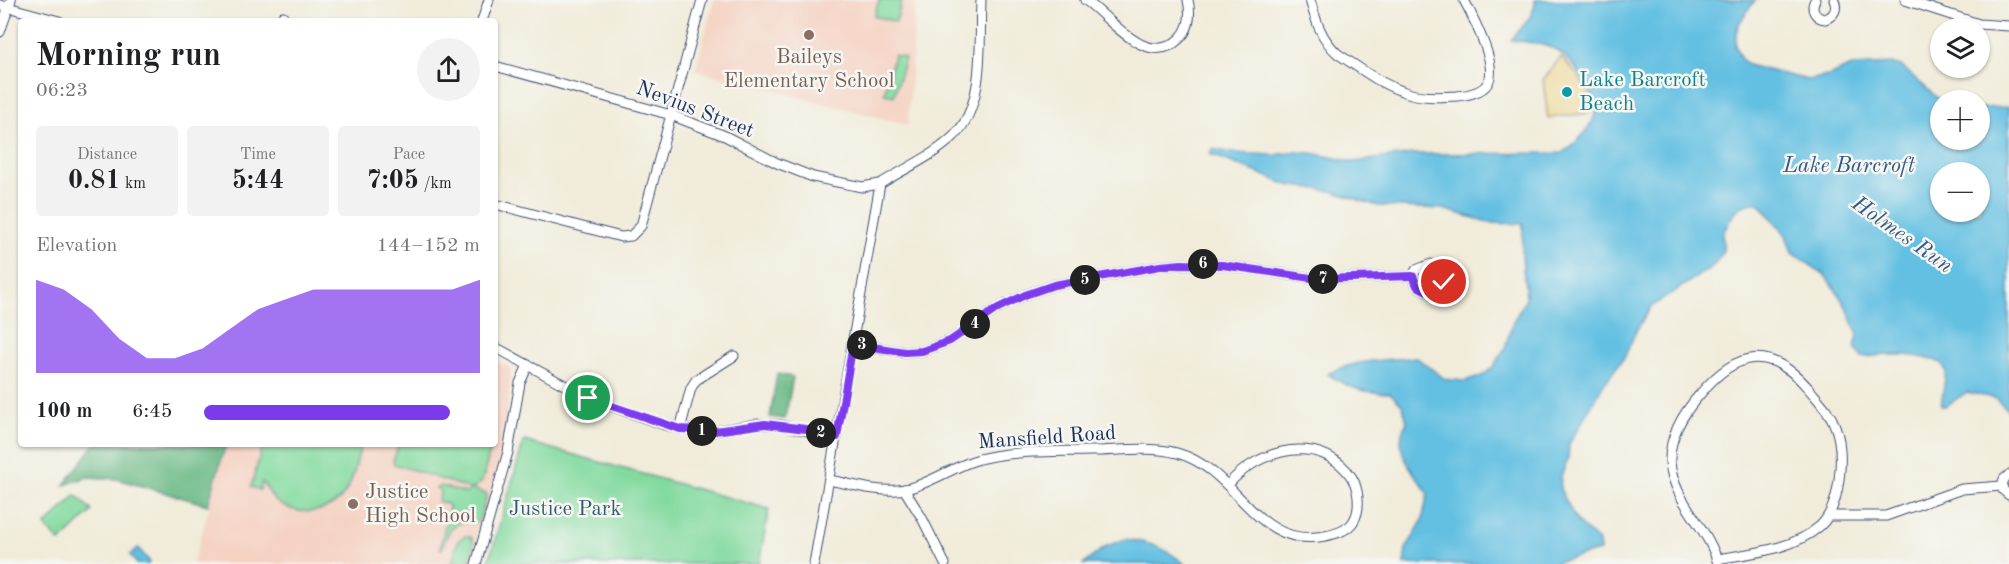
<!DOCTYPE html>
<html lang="en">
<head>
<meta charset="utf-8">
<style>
  :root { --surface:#fff; --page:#f2f2f2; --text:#202124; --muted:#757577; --accent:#7c3aed }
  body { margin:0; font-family:"Old Standard TT",serif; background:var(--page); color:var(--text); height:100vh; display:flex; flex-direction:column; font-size:22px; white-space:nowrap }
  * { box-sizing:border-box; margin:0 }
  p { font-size:20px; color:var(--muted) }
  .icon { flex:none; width:33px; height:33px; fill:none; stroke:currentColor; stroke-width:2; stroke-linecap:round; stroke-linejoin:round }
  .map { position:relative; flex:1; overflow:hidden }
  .drawer { position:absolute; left:18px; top:18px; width:480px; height:429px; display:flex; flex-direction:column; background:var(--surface); border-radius:6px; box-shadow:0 2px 4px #0004 }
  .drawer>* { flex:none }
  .tools { position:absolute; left:1930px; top:18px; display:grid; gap:12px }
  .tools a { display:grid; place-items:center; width:60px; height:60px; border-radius:50%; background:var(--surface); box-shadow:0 2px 4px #0004; font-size:30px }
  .pin { position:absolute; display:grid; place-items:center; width:51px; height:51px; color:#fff; margin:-26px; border:3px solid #fff; border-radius:50%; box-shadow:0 2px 6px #0007 }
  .km { position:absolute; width:30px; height:30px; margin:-15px; border-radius:50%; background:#222; color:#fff; font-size:16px; line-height:30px; text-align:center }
  .round { display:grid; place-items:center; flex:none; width:63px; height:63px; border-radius:32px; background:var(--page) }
  .summary { display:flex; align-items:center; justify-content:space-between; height:102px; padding:0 18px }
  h1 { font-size:33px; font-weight:800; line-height:45px }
  .metrics { display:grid; grid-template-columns:repeat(3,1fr); gap:9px; height:102px; padding:6px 18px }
  .metrics div { display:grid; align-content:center; border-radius:6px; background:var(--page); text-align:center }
  .metrics b { font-size:26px; font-weight:800 }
  .metrics small { font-size:16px; font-weight:400 }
  .metrics p { font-size:16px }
  .chart { height:168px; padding:12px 18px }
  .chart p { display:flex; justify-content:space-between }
  .chart svg { width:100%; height:108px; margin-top:6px; fill:var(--accent); opacity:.7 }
  ul { padding:0 18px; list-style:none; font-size:20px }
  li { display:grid; grid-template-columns:96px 72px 1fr; align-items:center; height:45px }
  li i { height:15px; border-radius:8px; background:var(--accent) }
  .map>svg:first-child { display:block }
</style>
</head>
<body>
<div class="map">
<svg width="2009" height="564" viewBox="0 0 2009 564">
  <rect width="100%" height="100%" fill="#f6f6f2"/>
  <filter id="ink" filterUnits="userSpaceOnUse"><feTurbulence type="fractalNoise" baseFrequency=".0167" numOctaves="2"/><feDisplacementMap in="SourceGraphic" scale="12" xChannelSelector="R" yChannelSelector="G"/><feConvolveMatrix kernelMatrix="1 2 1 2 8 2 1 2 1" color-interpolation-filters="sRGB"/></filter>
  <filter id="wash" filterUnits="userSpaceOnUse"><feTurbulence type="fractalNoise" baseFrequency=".008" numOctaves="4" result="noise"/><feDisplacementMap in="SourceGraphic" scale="24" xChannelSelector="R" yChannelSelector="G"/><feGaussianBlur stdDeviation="1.35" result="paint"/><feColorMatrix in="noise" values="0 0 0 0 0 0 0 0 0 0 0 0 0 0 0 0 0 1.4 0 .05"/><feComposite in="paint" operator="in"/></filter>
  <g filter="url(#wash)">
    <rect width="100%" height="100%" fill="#f1ecda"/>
    <!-- built -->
    <g fill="#f5d2c2">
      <polygon points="714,0 916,0 908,125 695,70"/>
      <polygon points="495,361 507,366 511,371 505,436 514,439 479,564 193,564 227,444 495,444"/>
    </g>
    <!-- green -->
    <g fill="#83da9f" stroke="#4f847e" stroke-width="1.5">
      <polygon points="879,0 902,0 896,22 874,16"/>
      <polygon points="894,55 905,58 894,96 884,94"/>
      <polygon points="524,441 769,509 759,564 488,564"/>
      <path d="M263,444h98c-4,16 -7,36 -17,50 -15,21 -48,23 -68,7 -5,-4 -9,-13 -14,-19l-2,8 -9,-3z"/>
      <path d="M399,444h93l-10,38 -10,7 15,5 -7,25 -5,4c-20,-5 -28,8 -33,26l-2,-1 9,-41 -2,-3 -9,-3 3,-10 -5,-3 5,-2 25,7 5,-4 -77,-25 -1,-3z"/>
      <polygon points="76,495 92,511 60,542 45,526"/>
      <polygon points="465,536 471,537 474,542 469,564 452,564 458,541"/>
    </g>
    <!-- forest -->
    <g fill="#6aba86" stroke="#427472" stroke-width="1.5">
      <polygon points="777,374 793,377 785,419 770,417"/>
      <polygon points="95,444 226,444 208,505 117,479 88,477 64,485"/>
    </g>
    <!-- sand -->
    <path fill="#eeda9e" stroke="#84847e" stroke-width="1.5" d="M1561,57c14,13 23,27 32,43l-4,13 -41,5 -5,-38z"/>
    <!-- water -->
    <g fill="#64c0e2" stroke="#4078a0" stroke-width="1.5" fill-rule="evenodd">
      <path d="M1535,0h220l-17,25 -2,10 -1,11 6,13 10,7 57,14 20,-4 24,-10 40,-2 9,2 40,35v39h39v-32l29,-1v305l-12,-13 -30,-7 -21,14h-5l5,-35 -4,-8c-29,-11 -51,-8 -81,-6l-6,-10 3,-12 -10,-25 -11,-18 -13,-18 -32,-21 -6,-18 -27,-32c-25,0 -26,13 -37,32 4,14 0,20 -9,31l-62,41 -14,22 -12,27 -21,28 -35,60 -1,15 -7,17 -1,13 17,33 22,20 1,9 -51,13h-145l2,-15 16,-28 6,-28c-15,-22 -38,-44 -21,-71l-4,-16 -13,-13c-24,0 -42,-4 -62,-19 25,-14 60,-15 89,-16l28,21 18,2 19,-5 11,-9 12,-19 7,-24 14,-26 -4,-42 1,-32 -32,-1 -48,-14 -65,-3 -47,-15 -43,-6 -78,-31 2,-5 21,4 42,2 21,-3 16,1 42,9 59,-8 149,-1c13,-9 35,-28 34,-47 0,-9 -9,-21 -14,-29 -6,-9 -16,-21 -26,-27 -13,-7 -31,-8 -45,-10 9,-11 25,-25 24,-40zM1941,172h39v40h-39z"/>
      <path d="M1125,539c27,4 39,8 60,25h-102l24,-18z"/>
      <polygon points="138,548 150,562 148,564 137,564 130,555"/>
    </g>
  </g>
  <g filter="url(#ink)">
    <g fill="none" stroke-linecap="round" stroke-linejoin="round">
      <!-- minor casing -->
      <g stroke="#3b4b71" stroke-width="11">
        <g id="minor">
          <path d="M1085,0c24,16 62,70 94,39 11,-10 12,-25 9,-39"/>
          <path d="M1310,0c6,21 11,39 28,54 20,13 41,29 64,37 17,7 36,6 55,5 36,-3 39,-19 28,-50 -6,-16 -13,-31 -21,-46"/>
          <path d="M1815,0c-5,9 0,18 10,19 9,-3 13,-10 9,-19"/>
          <polyline points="1905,0 1979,24 2009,26"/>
          <polyline points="0,5 59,21"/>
          <polyline points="283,16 284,21"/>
          <polyline points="482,21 489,0"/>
          <polyline points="0,32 11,0"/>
          <polyline points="495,66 671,115 725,136 777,163 813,177 862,187 880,184"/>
          <polyline points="495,204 621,237 631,236 641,226 702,0"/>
          <polyline points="853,344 905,352 922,351 950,341 998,308 1025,295 1054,285 1160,266 1181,264 1222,265 1318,279 1413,276 1417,286 1427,291 1441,286 1445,277 1441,268 1431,264 1416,270 1413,276"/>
          <polyline points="495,347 588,398 665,425 698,431 715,431 757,424 780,425 837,437"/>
          <polyline points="680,429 691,388 696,380 734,356"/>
          <path d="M829,480c22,4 46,12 68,10 24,-1 52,-21 76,-29 32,-11 83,-9 117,-10 28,0 59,-5 87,2 62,17 77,97 148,83 10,-2 22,-5 28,-14 6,-9 6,-21 4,-31 -2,-11 -8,-19 -16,-26 -34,-30 -88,-11 -113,20"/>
          <polyline points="2002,486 2004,479 2009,475"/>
          <polyline points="2002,486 2003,490 2009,495"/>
          <polyline points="904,489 922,518 945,564"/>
          <polyline points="1828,516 1886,516 1962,489 2002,486"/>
          <path d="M1717,559c34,-6 76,-9 103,-33 21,-19 25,-74 15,-100 -5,-14 -16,-25 -26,-37 -38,-44 -72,-39 -108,4 -17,19 -32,42 -31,69 3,40 39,65 48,102"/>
          <polyline points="476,564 508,452 520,383 528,365"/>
          <path d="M814,564l66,-380c24,-15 53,-28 73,-47 33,-31 26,-95 28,-137"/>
        </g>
      </g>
      <!-- minor -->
      <use href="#minor" stroke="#fff" stroke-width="9"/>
    </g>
  </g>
  <g fill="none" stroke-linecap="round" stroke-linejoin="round" filter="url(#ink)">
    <!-- route casing -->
    <g stroke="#fff" stroke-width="12">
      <polyline id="route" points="588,398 680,429 715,431 765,424 806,429 837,437 853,344 905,352 922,351 950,341 998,308 1025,295 1054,285 1160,266 1181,264 1222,265 1318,279 1413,276 1417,286 1427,291 1438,288 1444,282"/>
    </g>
    <!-- route -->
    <use href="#route" stroke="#7c3aed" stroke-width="8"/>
  </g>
  <!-- markers -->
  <g fill="#8d6e63" stroke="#f6f6f2" stroke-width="2">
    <circle cx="809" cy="35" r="6"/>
    <circle cx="353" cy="504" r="6"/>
  </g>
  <circle fill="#0f9aa8" stroke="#f6f6f2" stroke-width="2" cx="1567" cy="92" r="6"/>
  <g text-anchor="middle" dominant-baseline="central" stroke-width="5" stroke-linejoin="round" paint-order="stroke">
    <!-- education labels -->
    <g font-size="21" fill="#785e54" stroke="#f6f6f2">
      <text x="809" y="57">Baileys<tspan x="809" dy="24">Elementary School</tspan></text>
      <text x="365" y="492" text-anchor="start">Justice<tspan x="365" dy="24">High School</tspan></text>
    </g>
    <!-- culture labels -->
    <g font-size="21" fill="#0d838f" stroke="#f6f6f2" text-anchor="start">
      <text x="1579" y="80">Lake Barcroft<tspan x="1579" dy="24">Beach</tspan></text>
    </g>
    <!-- street labels -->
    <g font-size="21" fill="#1b2f5e" stroke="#f6f6f2">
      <text transform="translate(695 110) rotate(21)">Nevius Street</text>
      <text transform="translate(1047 438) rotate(-4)">Mansfield Road</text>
    </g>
    <!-- park labels -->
    <g font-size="21" fill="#355a6e" stroke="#f6f6f2">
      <text x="565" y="509">Justice Park</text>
    </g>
    <!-- water labels -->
    <g font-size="22" font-style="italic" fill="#315a86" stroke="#f6f6f2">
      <text x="1849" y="166">Lake Barcroft</text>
      <text transform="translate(1902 235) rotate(35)">Holmes Run</text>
    </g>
  </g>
</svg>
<div class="tools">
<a><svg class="icon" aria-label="layers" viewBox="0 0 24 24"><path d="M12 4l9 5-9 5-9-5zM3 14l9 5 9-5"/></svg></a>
<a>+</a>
<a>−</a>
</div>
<div class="pin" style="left:588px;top:398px;background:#1e9e55"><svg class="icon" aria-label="arrive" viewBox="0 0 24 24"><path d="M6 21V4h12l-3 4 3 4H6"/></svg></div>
<div class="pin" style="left:1444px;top:282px;background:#d93025"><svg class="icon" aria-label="check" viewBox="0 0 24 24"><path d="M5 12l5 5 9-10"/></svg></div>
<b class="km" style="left:702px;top:431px">1</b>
<b class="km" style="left:821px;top:433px">2</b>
<b class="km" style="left:862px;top:345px">3</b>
<b class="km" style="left:975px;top:324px">4</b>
<b class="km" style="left:1085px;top:280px">5</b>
<b class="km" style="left:1203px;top:264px">6</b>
<b class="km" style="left:1323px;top:279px">7</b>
<section class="drawer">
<div class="summary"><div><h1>Morning run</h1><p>06:23</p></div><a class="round"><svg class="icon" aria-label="share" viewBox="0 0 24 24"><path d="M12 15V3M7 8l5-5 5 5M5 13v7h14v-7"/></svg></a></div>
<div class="metrics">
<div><p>Distance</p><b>0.81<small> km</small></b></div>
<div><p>Time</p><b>5:44</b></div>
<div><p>Pace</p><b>7:05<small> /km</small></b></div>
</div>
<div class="chart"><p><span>Elevation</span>144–152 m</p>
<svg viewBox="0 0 160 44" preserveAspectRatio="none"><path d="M0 44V6L10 10L20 18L30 30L40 38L50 38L60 34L70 26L80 18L90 14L100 10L110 10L120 10L130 10L140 10L150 10L160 6V44z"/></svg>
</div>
<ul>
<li><b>100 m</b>6:45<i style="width:89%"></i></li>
</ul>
</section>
</div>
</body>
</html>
